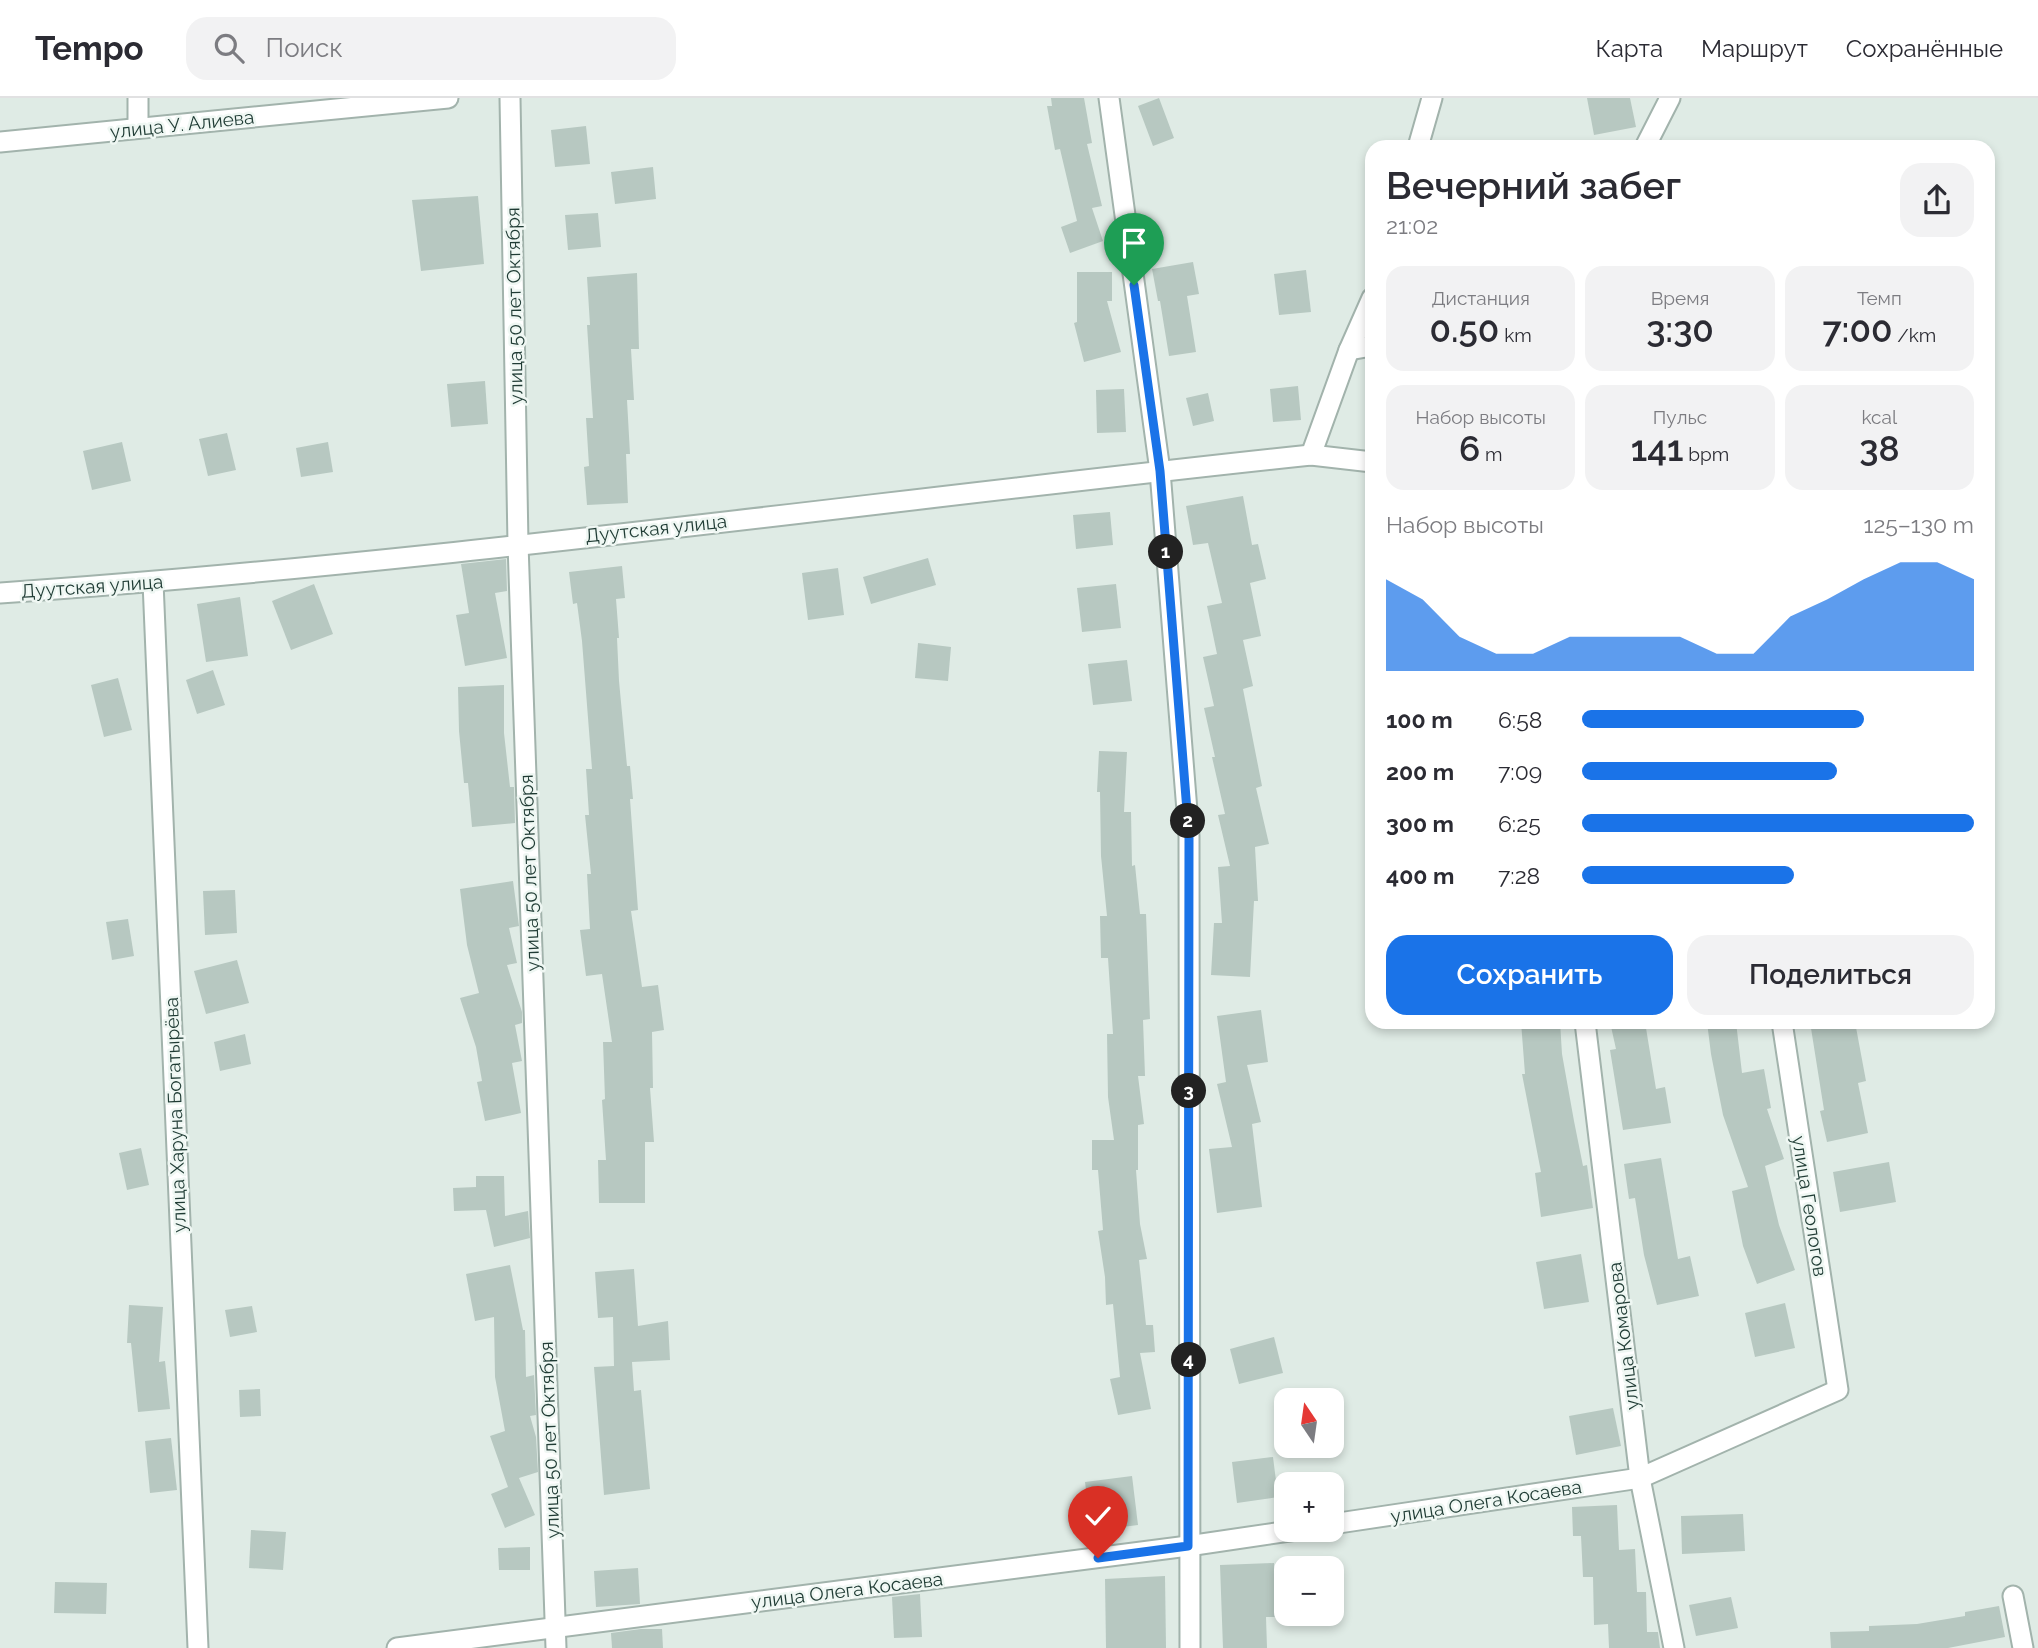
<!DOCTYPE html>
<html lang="ru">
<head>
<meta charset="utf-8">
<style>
  :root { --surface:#fff; --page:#f2f2f3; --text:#2b2b33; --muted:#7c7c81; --line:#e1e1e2; --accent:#1a73e8 }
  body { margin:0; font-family:Raleway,sans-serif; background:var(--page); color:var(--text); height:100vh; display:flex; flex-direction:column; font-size:26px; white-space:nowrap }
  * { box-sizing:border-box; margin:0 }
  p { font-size:23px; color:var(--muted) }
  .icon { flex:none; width:38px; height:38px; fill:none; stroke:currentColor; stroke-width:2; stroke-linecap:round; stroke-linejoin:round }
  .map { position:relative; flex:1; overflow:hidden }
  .details { position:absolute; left:1365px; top:42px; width:630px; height:889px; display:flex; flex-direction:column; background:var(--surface); border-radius:21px; box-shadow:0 4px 10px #0003 }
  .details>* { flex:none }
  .needle { width:46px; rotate:347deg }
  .fabs { position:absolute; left:1274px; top:1290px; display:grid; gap:14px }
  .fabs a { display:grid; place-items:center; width:70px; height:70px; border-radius:14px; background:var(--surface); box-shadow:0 4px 10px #0003; font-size:35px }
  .pin { position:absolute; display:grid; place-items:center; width:60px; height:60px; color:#fff; margin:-72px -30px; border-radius:50% 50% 50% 0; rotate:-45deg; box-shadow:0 0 7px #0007 }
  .pin .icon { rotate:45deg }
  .km { position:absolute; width:35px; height:35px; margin:-18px; border-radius:50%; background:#222; color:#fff; font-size:19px; line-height:35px; text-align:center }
  .round { display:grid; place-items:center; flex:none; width:74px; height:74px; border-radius:21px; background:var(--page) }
  .overview { display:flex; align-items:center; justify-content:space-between; height:119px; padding:0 21px }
  h1 { font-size:38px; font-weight:600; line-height:52px }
  .figures { display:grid; grid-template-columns:repeat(3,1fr); gap:10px; height:119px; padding:7px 21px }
  .figures div { display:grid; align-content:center; border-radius:18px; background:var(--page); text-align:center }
  .figures b { font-size:35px; font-weight:600 }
  .figures small { font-size:19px; font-weight:400 }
  .figures p { font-size:19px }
  .chart { height:196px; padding:14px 21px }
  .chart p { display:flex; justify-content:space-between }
  .chart svg { width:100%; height:126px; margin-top:7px; fill:var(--accent); opacity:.7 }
  .primary-button { display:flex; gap:14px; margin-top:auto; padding:14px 21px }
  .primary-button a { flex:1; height:80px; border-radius:21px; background:var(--accent); color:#fff; font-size:28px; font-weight:600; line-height:80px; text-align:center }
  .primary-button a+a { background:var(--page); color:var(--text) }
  ul { padding:0 21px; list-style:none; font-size:23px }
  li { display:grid; grid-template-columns:112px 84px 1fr; align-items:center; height:52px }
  li i { height:18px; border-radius:9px; background:var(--accent) }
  header { display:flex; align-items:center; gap:42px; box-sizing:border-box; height:98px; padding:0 35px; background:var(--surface); border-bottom:2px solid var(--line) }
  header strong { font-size:33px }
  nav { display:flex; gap:38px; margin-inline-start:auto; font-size:24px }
  .search { width:490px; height:63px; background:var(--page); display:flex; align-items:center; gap:18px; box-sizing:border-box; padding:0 24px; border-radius:21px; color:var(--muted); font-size:26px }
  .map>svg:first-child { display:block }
</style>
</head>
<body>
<header>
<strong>Tempo</strong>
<div class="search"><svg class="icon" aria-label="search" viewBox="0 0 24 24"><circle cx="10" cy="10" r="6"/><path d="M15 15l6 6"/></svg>Поиск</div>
<nav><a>Карта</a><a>Маршрут</a><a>Сохранённые</a></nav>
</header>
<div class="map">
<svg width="2038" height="1550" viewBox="0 0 2038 1550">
  <rect width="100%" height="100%" fill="#dfebe5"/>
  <!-- building -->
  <g fill="#b7c8c1">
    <polygon points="1051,0 1084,0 1092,45 1087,46 1102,108 1092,110 1103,143 1070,155 1061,129 1077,123 1060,51 1055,52 1047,8 1052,8"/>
    <polygon points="1159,0 1174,40 1153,48 1138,8"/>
    <polygon points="1587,0 1630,0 1636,29 1594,37"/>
    <polygon points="586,28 590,66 555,69 551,32"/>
    <polygon points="653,69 656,101 615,106 611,74"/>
    <polygon points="478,98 484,166 421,173 412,102"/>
    <polygon points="598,115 601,149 568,152 565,117"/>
    <polygon points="1193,164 1199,196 1187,198 1196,254 1169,258 1160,203 1158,203 1152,171"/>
    <polygon points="1306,172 1311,214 1279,217 1274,176"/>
    <polygon points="1077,174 1112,174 1112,203 1107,203 1121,254 1084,264 1074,225 1077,224"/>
    <polygon points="637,175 639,251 631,251 634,302 627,302 630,356 626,356 628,405 587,407 584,369 589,368 586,320 593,320 587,227 590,227 587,179"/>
    <polygon points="485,283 488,326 451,329 447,286"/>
    <polygon points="1298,288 1301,322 1273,324 1270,291"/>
    <polygon points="1124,291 1126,334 1097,335 1096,292"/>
    <polygon points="1208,295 1214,323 1193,328 1186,300"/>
    <polygon points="227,335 236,372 208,378 199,341"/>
    <polygon points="122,344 131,383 92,392 83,353"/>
    <polygon points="328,344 333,374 301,379 296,350"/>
    <polygon points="1243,398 1252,447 1258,446 1266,481 1250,485 1261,538 1243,542 1253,588 1243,591 1262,688 1256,690 1269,746 1255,749 1258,803 1254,803 1250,879 1211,877 1214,825 1222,825 1218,769 1230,768 1218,717 1225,716 1212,659 1215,659 1204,610 1214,608 1203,559 1217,556 1207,508 1222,505 1208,445 1193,447 1186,408"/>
    <polygon points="1110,414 1113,447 1076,451 1073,417"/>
    <polygon points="928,460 936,487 871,506 863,479"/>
    <polygon points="506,461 507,493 495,495 507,560 465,568 456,517 469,515 461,466"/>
    <polygon points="622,468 625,500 616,501 619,540 617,540 619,583 627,668 630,668 633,701 630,701 638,812 631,813 642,889 658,887 664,932 652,934 653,990 650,990 654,1044 645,1044 645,1105 599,1105 598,1062 606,1062 602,1002 605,1001 603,944 612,944 602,876 586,878 580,832 590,831 587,776 591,776 585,717 589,717 586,671 592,671 582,543 577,505 573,506 569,474"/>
    <polygon points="838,470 844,517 808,522 802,475"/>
    <polygon points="314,486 333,536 291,552 272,503"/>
    <polygon points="1116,486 1121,530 1082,534 1077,490"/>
    <polygon points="240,499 248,558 206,564 197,506"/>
    <polygon points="918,545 951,549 948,583 915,580"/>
    <polygon points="1127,562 1132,603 1093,607 1088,566"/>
    <polygon points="213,572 225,607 197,616 186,582"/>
    <polygon points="118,580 132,632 104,639 91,587"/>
    <polygon points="504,587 504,635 510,689 514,689 515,725 472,729 468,685 464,685 459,633 458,589"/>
    <polygon points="1099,653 1127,654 1124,714 1131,714 1132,768 1135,767 1140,816 1146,816 1150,921 1143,922 1145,978 1138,978 1144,1026 1138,1027 1138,1072 1136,1072 1140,1126 1147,1161 1139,1162 1146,1227 1153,1227 1155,1254 1140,1255 1151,1311 1118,1317 1110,1281 1120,1279 1113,1206 1106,1207 1105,1179 1098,1133 1103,1132 1098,1072 1092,1072 1092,1042 1114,1042 1108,999 1107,936 1113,936 1108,860 1101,860 1100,818 1107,818 1101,758 1100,694 1097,694"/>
    <polygon points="513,783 519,828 509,830 517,865 507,867 522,914 522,925 515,927 522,963 512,965 521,1015 485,1023 477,984 482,983 476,949 460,900 479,895 467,847 460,791"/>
    <polygon points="235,792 237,835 205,837 203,793"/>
    <polygon points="128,821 134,858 112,862 106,824"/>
    <polygon points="237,862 249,905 206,916 194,873"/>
    <polygon points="1261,912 1268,964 1247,967 1261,1024 1252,1026 1262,1109 1217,1115 1209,1051 1232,1049 1217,986 1226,984 1217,918"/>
    <polygon points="1521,924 1560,924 1562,956 1574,1023 1583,1068 1587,1067 1593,1110 1541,1119 1535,1075 1541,1074 1522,976 1525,976"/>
    <polygon points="1610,924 1645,924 1656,991 1665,989 1671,1025 1623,1032 1610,952 1616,951"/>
    <polygon points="1707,924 1736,924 1742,975 1764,971 1771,1010 1767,1011 1784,1061 1765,1068 1779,1127 1795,1172 1757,1186 1743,1148 1732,1093 1748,1089 1723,1017 1711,956"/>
    <polygon points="1810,924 1855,924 1866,983 1858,985 1868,1035 1827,1044 1820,1013 1824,1012"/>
    <polygon points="245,936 251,966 220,973 214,944"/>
    <polygon points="141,1050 149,1087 127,1092 119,1055"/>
    <polygon points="1661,1060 1678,1161 1690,1158 1699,1198 1657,1207 1644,1157 1635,1100 1629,1101 1624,1066"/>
    <polygon points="1889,1064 1896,1104 1840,1114 1833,1074"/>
    <polygon points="476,1078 504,1078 505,1118 528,1113 530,1140 494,1149 486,1112 454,1113 453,1090 476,1089"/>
    <polygon points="1581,1156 1589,1204 1544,1211 1536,1164"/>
    <polygon points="510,1167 523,1232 525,1232 526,1279 534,1277 536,1317 530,1318 536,1339 538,1374 519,1380 535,1417 505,1430 491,1396 508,1389 490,1338 505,1333 495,1279 494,1219 475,1223 466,1176"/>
    <polygon points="634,1171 638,1228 668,1223 670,1262 632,1264 634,1293 641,1292 650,1391 604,1397 594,1269 614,1268 613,1219 598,1220 595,1174"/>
    <polygon points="1785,1205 1795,1250 1755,1259 1745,1215"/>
    <polygon points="129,1207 163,1209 159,1264 165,1263 170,1311 138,1314 131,1245 127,1245"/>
    <polygon points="252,1208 257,1234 230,1239 225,1212"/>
    <polygon points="1274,1239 1283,1275 1239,1286 1230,1251"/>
    <polygon points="260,1291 261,1318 240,1319 239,1292"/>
    <polygon points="1613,1310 1621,1348 1576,1357 1569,1318"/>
    <polygon points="171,1340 177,1392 150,1395 145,1343"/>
    <polygon points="1273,1359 1278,1399 1237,1405 1232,1364"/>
    <polygon points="1132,1378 1138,1427 1091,1433 1085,1384"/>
    <polygon points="1617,1407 1619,1452 1635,1451 1637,1494 1646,1494 1647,1534 1658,1534 1660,1550 1609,1550 1608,1526 1594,1527 1593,1479 1583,1479 1581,1438 1573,1438 1572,1409"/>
    <polygon points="1743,1416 1745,1453 1682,1456 1681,1418"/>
    <polygon points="251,1432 286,1434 283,1472 249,1470"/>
    <polygon points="530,1449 530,1472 499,1472 498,1450"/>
    <polygon points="1274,1465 1275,1519 1266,1519 1267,1550 1223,1550 1220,1467"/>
    <polygon points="638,1470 640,1506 596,1509 594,1473"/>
    <polygon points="1165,1478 1166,1550 1106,1550 1105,1481"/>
    <polygon points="55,1484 107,1485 106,1516 54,1515"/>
    <polygon points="920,1496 922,1539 894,1540 892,1499"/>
    <polygon points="1731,1499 1738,1530 1696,1538 1689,1507"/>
    <polygon points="1999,1508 2005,1539 1948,1550 1831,1550 1830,1534 1869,1533 1869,1528 1917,1526 1965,1518 1965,1514"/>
    <polygon points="641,1531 662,1531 663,1550 612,1550 611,1535"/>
  </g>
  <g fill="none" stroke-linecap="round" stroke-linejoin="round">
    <!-- minor casing -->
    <g stroke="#a2b3ac" stroke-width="23">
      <g id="minor">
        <polyline points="138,0 138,30"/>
        <polyline points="510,0 518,446 556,1550"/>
        <polyline points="1109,0 1160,373 1189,738 1190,1550"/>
        <polyline points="0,44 448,0"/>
        <polyline points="1418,49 1432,0"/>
        <polyline points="1645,49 1670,0"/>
        <polyline points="1349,252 1372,248"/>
        <polyline points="1311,357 1349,252 1372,200"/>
        <polyline points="153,484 198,1550"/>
        <path d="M0,495c438,-30 874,-92 1311,-138l61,7"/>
        <polyline points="1585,924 1640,1380 1674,1550"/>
        <polyline points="1332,1426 1640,1380 1838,1292 1782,924"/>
        <polyline points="2013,1498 2023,1550"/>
        <polyline points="397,1550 1188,1448 1296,1432"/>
      </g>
    </g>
    <!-- minor -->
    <use href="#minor" stroke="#fff" stroke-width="19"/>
  </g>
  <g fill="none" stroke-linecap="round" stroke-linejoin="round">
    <!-- route casing -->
    <g stroke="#fff" stroke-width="14">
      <polyline id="route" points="1098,1460 1188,1448 1189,738 1160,373 1134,187"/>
    </g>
    <!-- route -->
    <use href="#route" stroke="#1a73e8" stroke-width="9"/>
  </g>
  <g text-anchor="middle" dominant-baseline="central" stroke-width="5" stroke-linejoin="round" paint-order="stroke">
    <!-- street labels -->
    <g font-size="19" fill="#1f3b34" stroke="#eff7f3">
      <text transform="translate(182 26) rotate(-6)">улица У. Алиева</text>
      <text transform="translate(514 208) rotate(-91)">улица 50 лет Октября</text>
      <text transform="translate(656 430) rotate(-6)">Дуутская улица</text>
      <text transform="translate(92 488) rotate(-4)">Дуутская улица</text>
      <text transform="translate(529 775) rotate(-92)">улица 50 лет Октября</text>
      <text transform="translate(175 1017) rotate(-92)">улица Харуна Богатырёва</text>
      <text transform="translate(1810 1108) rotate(81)">улица Геологов</text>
      <text transform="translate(1623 1238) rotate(-97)">улица Комарова</text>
      <text transform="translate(549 1342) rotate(-92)">улица 50 лет Октября</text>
      <text transform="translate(1486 1403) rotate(-9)">улица Олега Косаева</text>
      <text transform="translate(847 1492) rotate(-7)">улица Олега Косаева</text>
    </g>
  </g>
</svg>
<div class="fabs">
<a><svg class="needle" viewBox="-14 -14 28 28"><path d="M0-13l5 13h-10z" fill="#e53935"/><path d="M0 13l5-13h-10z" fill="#7c7c81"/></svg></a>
<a>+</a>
<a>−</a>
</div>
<div class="pin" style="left:1134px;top:187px;background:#1e9e55"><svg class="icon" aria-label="arrive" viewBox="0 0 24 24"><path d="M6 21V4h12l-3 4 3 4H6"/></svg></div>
<div class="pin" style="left:1098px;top:1460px;background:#d93025"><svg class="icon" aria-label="check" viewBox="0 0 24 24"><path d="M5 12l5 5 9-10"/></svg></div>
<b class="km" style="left:1166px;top:454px">1</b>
<b class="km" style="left:1188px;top:723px">2</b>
<b class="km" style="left:1189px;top:993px">3</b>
<b class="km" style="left:1189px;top:1262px">4</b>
<section class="details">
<div class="overview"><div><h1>Вечерний забег</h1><p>21:02</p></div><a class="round"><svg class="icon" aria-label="share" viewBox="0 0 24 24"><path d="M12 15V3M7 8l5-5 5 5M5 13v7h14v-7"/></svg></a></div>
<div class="figures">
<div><p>Дистанция</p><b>0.50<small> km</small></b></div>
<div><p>Время</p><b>3:30</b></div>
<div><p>Темп</p><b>7:00<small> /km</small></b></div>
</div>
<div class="figures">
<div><p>Набор высоты</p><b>6<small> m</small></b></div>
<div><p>Пульс</p><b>141<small> bpm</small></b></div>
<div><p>kcal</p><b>38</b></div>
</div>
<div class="chart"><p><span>Набор высоты</span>125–130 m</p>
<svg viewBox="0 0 160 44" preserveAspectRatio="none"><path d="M0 44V12L10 19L20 32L30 38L40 38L50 32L60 32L70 32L80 32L90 38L100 38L110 25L120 19L130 12L140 6L150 6L160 12V44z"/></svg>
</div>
<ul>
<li><b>100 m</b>6:58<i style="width:72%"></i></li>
<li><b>200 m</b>7:09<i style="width:65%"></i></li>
<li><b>300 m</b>6:25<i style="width:100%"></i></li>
<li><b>400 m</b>7:28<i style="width:54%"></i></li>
</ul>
<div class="primary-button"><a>Сохранить</a><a>Поделиться</a></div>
</section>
</div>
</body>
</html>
